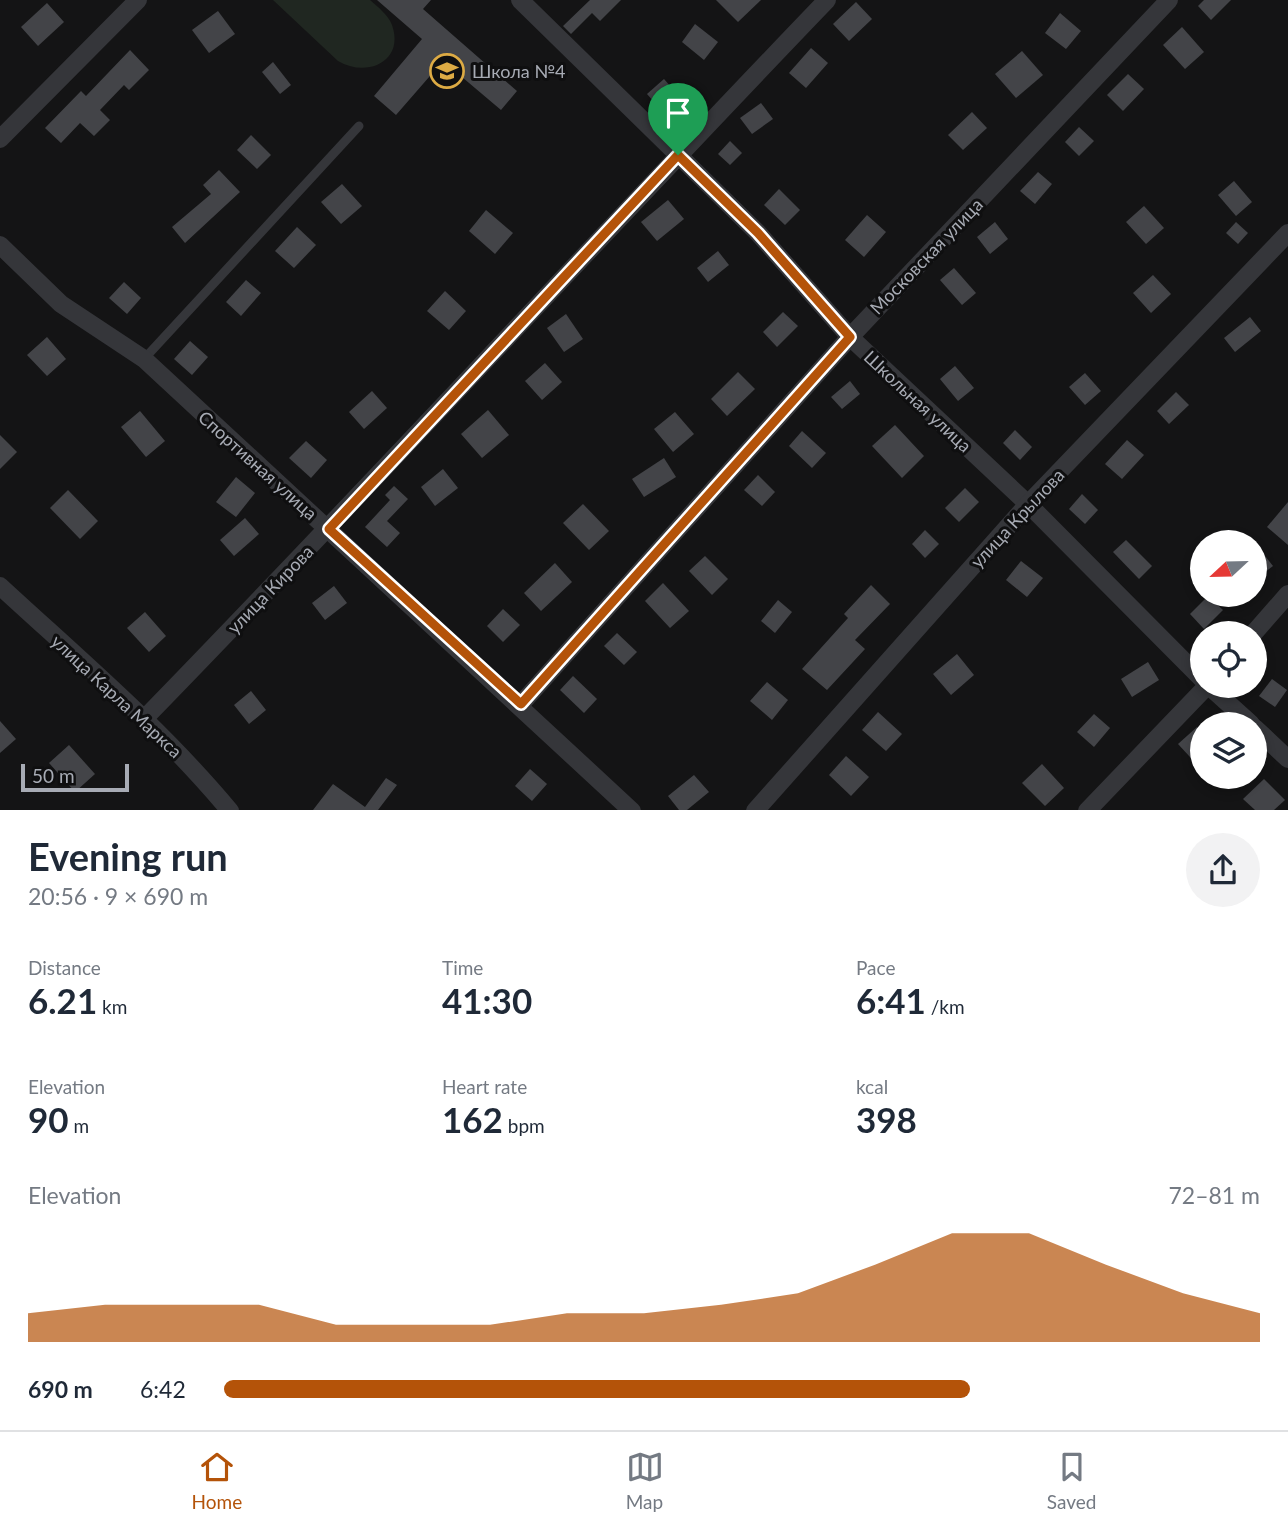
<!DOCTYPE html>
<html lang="en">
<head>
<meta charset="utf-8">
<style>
  :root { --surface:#fff; --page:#f2f2f3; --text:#1f2937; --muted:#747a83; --line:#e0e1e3; --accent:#b45309 }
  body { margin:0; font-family:Lato,sans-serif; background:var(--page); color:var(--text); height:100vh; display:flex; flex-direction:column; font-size:26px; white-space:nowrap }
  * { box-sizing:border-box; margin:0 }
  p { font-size:23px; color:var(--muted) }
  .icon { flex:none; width:38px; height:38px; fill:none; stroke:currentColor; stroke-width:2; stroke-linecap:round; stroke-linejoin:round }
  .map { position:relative; height:810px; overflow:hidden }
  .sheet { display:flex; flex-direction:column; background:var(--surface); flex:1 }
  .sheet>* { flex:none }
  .needle { width:46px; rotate:248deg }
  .tools { position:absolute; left:1190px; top:530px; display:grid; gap:14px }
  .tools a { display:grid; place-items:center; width:77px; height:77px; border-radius:50%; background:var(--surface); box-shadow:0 4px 10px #0003; font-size:35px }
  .scale { position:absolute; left:21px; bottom:18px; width:108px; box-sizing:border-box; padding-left:7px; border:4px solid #a7abb4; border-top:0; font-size:19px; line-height:24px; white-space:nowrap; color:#a7abb4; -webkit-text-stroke:5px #0f0f10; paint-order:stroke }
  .pin { position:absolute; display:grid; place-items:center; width:60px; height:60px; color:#fff; margin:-72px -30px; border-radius:50% 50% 50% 0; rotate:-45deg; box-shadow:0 0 7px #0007 }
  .pin .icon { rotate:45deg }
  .round { display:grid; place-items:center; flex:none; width:74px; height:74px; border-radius:37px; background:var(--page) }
  .overview { display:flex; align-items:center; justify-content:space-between; height:119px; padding:0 28px }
  h1 { font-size:38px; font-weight:700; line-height:52px }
  .metrics { display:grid; grid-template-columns:repeat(3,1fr); gap:10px; height:119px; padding:7px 28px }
  .metrics div { display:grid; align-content:center }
  .metrics b { font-size:35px; font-weight:700 }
  .metrics small { font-size:19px; font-weight:400 }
  .metrics p { font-size:19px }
  .chart { height:196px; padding:14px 28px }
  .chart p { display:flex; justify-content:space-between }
  .chart svg { width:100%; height:126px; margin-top:7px; fill:var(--accent); opacity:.7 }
  ul { padding:0 28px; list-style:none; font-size:23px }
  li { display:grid; grid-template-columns:112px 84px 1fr; align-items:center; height:52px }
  li i { height:18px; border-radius:9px; background:var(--accent) }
  .tab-bar { display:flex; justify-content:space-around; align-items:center; height:98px; border-top:2px solid var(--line); background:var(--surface); font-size:19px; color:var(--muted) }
  .tab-bar a { display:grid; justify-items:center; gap:4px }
  .tab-bar .active { color:var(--accent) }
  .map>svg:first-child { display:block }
</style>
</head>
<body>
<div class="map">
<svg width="1288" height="811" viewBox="0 0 1288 811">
  <rect width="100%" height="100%" fill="#141415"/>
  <!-- green -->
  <path fill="#202721" d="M273,0h97c8,7 18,15 22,25 13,37 -26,53 -54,36z"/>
  <!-- building -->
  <g fill="#434448">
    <polygon points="377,0 431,0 423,9 517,91 501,110 443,61 396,115 374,96 422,39"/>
    <polygon points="590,0 621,0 600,21 592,13 571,34 563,26"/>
    <polygon points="716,0 761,0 738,22"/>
    <polygon points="1204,0 1231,0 1211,20 1198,6"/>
    <polygon points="856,2 872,19 849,41 833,24"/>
    <polygon points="47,3 64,22 38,46 21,27"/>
    <polygon points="218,11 235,34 209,53 192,30"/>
    <polygon points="1060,13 1081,31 1066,49 1045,33"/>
    <polygon points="695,24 718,42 704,60 682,42"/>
    <polygon points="1182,27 1204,52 1185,69 1163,45"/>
    <polygon points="811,48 828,63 806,88 789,73"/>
    <polygon points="130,50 149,70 129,90 124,85 100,110 110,120 94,136 80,123 61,143 45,128 81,91 86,96"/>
    <polygon points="1022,51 1043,75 1016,98 995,74"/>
    <polygon points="273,62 291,85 280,94 262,72"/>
    <polygon points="1128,74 1144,89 1123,111 1107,95"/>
    <polygon points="664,79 685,103 668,118 647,94"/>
    <polygon points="761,103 773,119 752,134 740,118"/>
    <polygon points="972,112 987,128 963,150 948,135"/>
    <polygon points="1079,127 1094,141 1079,156 1065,142"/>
    <polygon points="251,135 271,155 257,169 237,150"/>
    <polygon points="730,141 742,153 730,165 718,154"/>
    <polygon points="219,170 240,192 185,243 172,227 211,194 203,185"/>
    <polygon points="1038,172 1052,184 1035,204 1020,191"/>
    <polygon points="1234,181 1252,202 1236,216 1218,195"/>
    <polygon points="342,184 362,206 341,224 321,202"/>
    <polygon points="779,189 800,210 785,225 764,205"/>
    <polygon points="668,200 684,219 657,241 641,222"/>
    <polygon points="1144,206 1164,228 1146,244 1126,222"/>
    <polygon points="486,210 513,233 495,254 469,231"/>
    <polygon points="867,215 886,232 864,257 845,240"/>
    <polygon points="995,222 1008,239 990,254 977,237"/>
    <polygon points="1236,222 1248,233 1238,244 1226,233"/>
    <polygon points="297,227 316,245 294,268 275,251"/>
    <polygon points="718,251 729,265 708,282 697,268"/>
    <polygon points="954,268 976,293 962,305 940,280"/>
    <polygon points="1153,275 1171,294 1151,313 1133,293"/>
    <polygon points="246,280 261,293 241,316 226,302"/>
    <polygon points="124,282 141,298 127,314 109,298"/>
    <polygon points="445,291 466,311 449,330 427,311"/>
    <polygon points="783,312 798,326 777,347 763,332"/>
    <polygon points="566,314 583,339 564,352 547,328"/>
    <polygon points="1250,317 1261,331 1235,352 1224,338"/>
    <polygon points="47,337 66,359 47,376 27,355"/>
    <polygon points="190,341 208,357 192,375 174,359"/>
    <polygon points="545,363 562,382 542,400 525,381"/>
    <polygon points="955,366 974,388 958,401 940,379"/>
    <polygon points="738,372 755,389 727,416 711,399"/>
    <polygon points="1085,373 1101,391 1085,405 1069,387"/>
    <polygon points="850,381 860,394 842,409 831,397"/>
    <polygon points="372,391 387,408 364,429 349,412"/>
    <polygon points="1176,392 1189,405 1169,424 1157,411"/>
    <polygon points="488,410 509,435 482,458 461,434"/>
    <polygon points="140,411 165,441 146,457 121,427"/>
    <polygon points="675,412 694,434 673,452 654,429"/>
    <polygon points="895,425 924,456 902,478 872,446"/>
    <polygon points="1015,430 1032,447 1020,460 1003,443"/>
    <polygon points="802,431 826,453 812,468 789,446"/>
    <polygon points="0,435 17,452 0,469"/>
    <polygon points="1127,440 1144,455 1122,479 1105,464"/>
    <polygon points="306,441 327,460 311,478 289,458"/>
    <polygon points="664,458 676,477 644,497 632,479"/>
    <polygon points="443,469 458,488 435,506 421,487"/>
    <polygon points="758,475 775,492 762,506 744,490"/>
    <polygon points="236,477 255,493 236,517 216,502"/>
    <polygon points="394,486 408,499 387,521 400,533 387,547 365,527 390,500 385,495"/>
    <polygon points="965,488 979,502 959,522 945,508"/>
    <polygon points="68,490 98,521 80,539 50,508"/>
    <polygon points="1082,494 1098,510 1085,524 1069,509"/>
    <polygon points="1288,502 1288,545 1267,527"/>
    <polygon points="583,504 609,531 589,550 563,523"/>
    <polygon points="245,518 259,534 234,556 220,540"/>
    <polygon points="925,530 939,544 925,558 912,544"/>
    <polygon points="1126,540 1152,566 1139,579 1113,552"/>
    <polygon points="1255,543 1273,566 1255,580"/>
    <polygon points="705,556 728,579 712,595 689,571"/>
    <polygon points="1021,561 1043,578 1027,597 1006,580"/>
    <polygon points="555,563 572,582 541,611 524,593"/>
    <polygon points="663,583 689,611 670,628 645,601"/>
    <polygon points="871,585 890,604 855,640 865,649 827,690 802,669 848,618 844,614"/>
    <polygon points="334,586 347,603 325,620 312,603"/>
    <polygon points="1208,596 1223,610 1204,629 1190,614"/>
    <polygon points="778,600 792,612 775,633 761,621"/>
    <polygon points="503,609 520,625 503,642 487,626"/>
    <polygon points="145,612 166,636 149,652 127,628"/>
    <polygon points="617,633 637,652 624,665 604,646"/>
    <polygon points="957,654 974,675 951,695 933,674"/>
    <polygon points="1148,662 1159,680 1132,697 1121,679"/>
    <polygon points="573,676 597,699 584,713 560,690"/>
    <polygon points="1272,679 1287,690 1275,707 1259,696"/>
    <polygon points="767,682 788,700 772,720 750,701"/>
    <polygon points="251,691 266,710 249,724 234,705"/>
    <polygon points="878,712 902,734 886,751 862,730"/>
    <polygon points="1094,714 1110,728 1094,747 1077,732"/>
    <polygon points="0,721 16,739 0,753"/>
    <polygon points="1197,727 1202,733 1202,770 1178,744"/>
    <polygon points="69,745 95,774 75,792 49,763"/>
    <polygon points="846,756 869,777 851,796 829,775"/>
    <polygon points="1042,764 1064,788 1045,806 1022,783"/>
    <polygon points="530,769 547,784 532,801 515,786"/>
    <polygon points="694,775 709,792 687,810 679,810 668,796"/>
    <polygon points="386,778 397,785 378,810 313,810 333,784 365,807"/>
    <polygon points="1264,779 1285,800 1274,810 1255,810 1243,799"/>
  </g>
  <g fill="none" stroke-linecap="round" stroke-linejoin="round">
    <!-- service -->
    <polyline stroke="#35363a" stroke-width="9" points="144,359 359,126"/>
    <!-- minor -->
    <g stroke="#35363a" stroke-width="18">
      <polyline points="520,0 758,233 850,337 1028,504 1202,679"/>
      <polyline points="0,139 138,0"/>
      <polyline points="0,245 61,304 144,359 632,811"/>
      <path d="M0,586c78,72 161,142 230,225"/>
      <polyline points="1253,634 1288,594"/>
      <polyline points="1209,686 1251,724"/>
      <polyline points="521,704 850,337 1169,0"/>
      <path d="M144,719c231,-237 454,-481 683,-719"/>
      <polyline points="1255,728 1288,759"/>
      <polyline points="755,811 1028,504 1288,233"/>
      <polyline points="1087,811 1207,686"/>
    </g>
  </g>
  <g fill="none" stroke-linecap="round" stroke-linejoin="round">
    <!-- route casing -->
    <g stroke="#fff" stroke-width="14">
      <polygon id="route" points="678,155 758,233 850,337 521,704 329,529"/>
    </g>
    <!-- route -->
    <use href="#route" stroke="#b45309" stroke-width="9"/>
  </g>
  <!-- icons -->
  <defs>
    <g id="school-ring" transform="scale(1.75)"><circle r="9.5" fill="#0f0f10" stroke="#ddab44" stroke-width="1.5"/><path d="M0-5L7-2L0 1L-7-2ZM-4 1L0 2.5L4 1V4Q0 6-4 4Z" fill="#ddab44"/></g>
  </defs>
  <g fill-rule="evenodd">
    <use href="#school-ring" x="447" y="71"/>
  </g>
  <g text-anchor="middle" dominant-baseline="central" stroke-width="6" stroke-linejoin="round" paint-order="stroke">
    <!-- poi labels -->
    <g font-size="18" fill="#a7abb4" stroke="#0f0f10" text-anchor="start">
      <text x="472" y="71">Школа №4</text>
    </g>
    <!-- street labels -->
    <g font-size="18" fill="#a7abb4" stroke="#0f0f10">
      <text transform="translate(926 256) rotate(-46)">Московская улица</text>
      <text transform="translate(918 401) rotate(43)">Школьная улица</text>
      <text transform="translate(258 465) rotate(42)">Спортивная улица</text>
      <text transform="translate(1017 518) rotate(-47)">улица Крылова</text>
      <text transform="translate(270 589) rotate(-46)">улица Кирова</text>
      <text transform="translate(117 696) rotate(43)">улица Карла Маркса</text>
    </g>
  </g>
</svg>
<div class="tools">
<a><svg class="needle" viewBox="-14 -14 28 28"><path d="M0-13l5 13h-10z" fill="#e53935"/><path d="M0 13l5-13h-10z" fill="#747a83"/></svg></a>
<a><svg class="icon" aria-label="locate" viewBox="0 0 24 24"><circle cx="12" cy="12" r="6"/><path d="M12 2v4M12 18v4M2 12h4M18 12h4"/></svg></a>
<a><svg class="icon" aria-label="layers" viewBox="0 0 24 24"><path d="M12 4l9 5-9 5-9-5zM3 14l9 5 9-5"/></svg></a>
</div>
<div class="scale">50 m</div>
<div class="pin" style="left:678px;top:155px;background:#1e9e55"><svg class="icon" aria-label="arrive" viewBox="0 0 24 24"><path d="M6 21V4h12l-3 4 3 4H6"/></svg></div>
</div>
<section class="sheet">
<div class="overview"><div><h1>Evening run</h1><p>20:56 · 9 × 690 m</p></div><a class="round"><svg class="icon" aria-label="share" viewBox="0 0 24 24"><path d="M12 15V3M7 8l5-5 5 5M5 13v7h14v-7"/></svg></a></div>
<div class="metrics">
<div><p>Distance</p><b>6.21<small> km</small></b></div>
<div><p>Time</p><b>41:30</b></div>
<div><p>Pace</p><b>6:41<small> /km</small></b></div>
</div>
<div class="metrics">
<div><p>Elevation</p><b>90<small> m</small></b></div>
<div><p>Heart rate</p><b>162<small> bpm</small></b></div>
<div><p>kcal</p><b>398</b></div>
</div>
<div class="chart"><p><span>Elevation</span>72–81 m</p>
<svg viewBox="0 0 160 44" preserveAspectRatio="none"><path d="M0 44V34L10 31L20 31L30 31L40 38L50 38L60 38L70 34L80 34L90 31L100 27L110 17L120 6L130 6L140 17L150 27L160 34V44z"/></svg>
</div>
<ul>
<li><b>690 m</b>6:42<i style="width:72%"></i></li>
</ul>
</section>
<nav class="tab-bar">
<a class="active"><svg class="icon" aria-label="home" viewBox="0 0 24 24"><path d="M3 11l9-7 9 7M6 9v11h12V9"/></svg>Home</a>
<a><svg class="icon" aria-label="map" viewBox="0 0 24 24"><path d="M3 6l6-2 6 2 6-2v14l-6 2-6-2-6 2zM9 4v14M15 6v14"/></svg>Map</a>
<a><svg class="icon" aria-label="saved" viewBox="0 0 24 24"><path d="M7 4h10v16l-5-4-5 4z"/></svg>Saved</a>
</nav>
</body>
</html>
